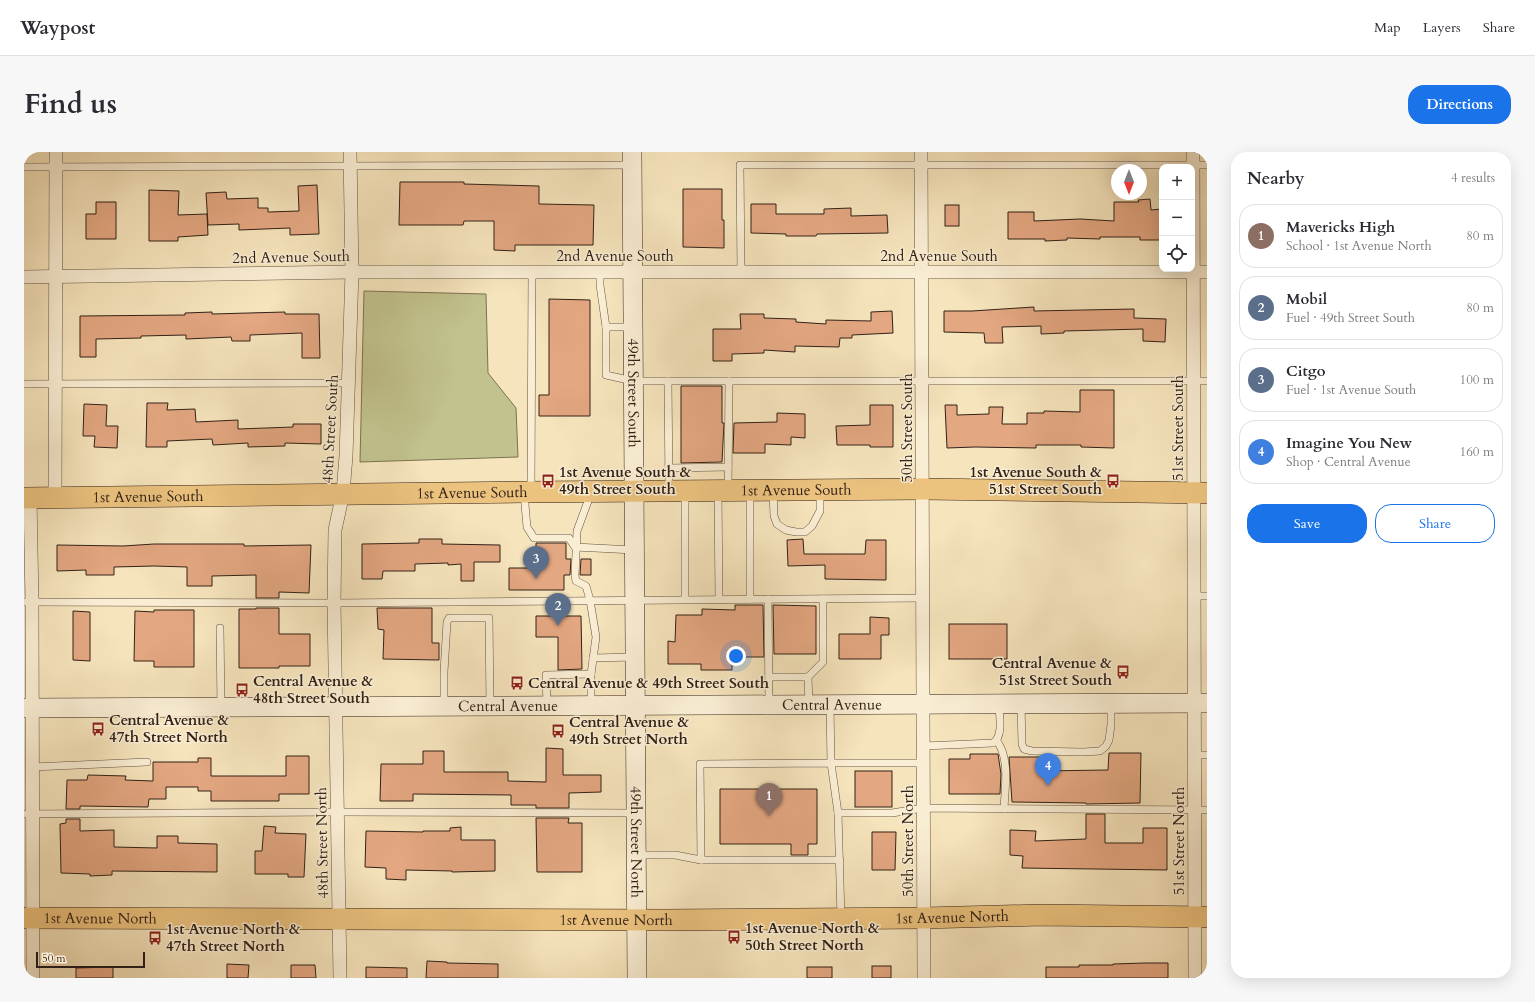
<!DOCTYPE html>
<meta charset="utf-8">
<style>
:root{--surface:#fff;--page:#f7f7f7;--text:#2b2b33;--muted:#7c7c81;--line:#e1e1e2;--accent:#1a73e8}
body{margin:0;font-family:Cardo,serif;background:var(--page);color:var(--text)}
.controls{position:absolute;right:12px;top:12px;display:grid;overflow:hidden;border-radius:8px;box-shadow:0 4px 16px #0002}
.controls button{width:36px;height:36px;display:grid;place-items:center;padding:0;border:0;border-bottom:1px solid var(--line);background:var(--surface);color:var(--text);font:20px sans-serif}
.compass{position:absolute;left:1087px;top:12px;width:36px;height:36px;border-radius:50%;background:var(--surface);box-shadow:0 4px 16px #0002;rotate:180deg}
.scale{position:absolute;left:12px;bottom:10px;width:109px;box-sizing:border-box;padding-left:4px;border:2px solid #322117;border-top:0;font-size:11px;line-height:14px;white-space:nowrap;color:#322117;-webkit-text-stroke:3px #f9edd3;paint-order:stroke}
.you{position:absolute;left:712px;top:504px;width:14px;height:14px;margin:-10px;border:3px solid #fff;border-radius:50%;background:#1a73e8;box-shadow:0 0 0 6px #1a73e833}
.badge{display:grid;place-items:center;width:26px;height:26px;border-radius:50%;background:var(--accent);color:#fff;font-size:13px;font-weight:700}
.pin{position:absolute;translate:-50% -33px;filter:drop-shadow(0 1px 2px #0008)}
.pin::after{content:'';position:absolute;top:21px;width:14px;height:12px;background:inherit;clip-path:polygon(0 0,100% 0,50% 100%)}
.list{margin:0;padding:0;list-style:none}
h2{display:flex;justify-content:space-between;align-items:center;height:52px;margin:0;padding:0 16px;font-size:17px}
h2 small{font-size:13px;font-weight:400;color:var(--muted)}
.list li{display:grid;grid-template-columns:26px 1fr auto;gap:12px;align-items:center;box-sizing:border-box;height:64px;margin:0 8px 8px;padding:0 8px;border:1px solid var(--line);border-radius:16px}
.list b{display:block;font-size:15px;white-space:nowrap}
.list p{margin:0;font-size:13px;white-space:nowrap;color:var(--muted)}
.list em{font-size:13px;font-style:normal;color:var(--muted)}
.actions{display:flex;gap:8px;padding:12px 16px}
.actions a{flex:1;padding:9px 0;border:1px solid var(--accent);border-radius:16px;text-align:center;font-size:14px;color:var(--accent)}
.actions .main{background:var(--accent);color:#fff}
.icon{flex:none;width:22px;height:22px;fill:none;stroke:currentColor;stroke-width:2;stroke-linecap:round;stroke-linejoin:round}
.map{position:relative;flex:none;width:1183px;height:826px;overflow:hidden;border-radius:16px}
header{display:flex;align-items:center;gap:24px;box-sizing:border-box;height:56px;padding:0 20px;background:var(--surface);border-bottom:1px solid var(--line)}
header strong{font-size:19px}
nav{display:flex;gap:22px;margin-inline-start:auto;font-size:14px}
.intro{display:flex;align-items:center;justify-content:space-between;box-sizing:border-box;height:96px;padding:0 24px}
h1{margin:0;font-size:28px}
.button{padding:10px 18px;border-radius:16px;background:var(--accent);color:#fff;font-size:14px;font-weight:700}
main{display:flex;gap:24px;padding:0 24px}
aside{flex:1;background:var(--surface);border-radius:16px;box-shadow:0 4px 16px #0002}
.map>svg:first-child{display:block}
.green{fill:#c1c28d;stroke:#7a7252}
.building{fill:#e3a781;stroke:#322117}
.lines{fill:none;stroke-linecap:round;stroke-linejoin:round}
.service-casing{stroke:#635240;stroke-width:8}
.minor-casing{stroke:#635240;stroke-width:14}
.secondary-casing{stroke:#322117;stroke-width:20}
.primary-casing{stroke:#322117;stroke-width:22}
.service{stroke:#f9edd3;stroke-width:7}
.minor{stroke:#f9edd3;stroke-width:13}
.secondary{stroke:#f9edd3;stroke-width:19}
.primary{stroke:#ebc27e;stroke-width:21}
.labels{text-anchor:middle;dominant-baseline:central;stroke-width:3;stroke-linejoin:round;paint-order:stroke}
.street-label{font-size:15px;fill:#322117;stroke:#f9edd3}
.poi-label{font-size:15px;font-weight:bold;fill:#322117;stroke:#f9edd3;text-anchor:start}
</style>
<header>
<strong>Waypost</strong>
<nav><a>Map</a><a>Layers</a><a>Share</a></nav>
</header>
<div class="intro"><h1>Find us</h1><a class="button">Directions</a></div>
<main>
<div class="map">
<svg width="1183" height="826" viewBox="0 0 1183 826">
<rect width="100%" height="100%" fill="#f6e4bc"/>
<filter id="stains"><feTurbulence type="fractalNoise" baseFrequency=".005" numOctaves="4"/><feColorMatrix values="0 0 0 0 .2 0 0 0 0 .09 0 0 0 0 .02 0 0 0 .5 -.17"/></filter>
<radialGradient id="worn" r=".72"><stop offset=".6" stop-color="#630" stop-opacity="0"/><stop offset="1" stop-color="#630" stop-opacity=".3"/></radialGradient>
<path class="green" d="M340,139L462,142L464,221L492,256L494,305L336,310Z"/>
<g class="building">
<path d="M376,30H440V32L515,34V52L570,53L569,93H491V99L470,98V69H440L439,73H375Z"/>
<path d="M293,33L295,82L266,83V76L215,78V72L184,73L182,41L202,40L203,47L234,46V56H244V60L275,59L274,34Z"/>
<path d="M659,37H698V68H700V96L659,95Z"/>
<path d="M125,38L155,39L154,63L183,62L184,83L154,85V89H125Z"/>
<path d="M1126,47L1127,58L1138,57V88H1116V85H1076V87L1043,86V88L1021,89V87H984V60H1010V69L1056,67L1090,69V50H1115L1114,48Z"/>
<path d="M72,50H92V87H62V62H72Z"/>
<path d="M727,52H752V62H800V57L827,56V64L863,63L864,81L793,82L792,84H762V82L727,81Z"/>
<rect x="921" y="53" width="14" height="21"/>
<path d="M525,147L566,148V264H515V243H525Z"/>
<path d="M1010,155V159L1110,157V166L1142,167L1141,190L1119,189V177L1040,179V181L1017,182V174L978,175L979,191H961L960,181L920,180V159H948Z"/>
<path d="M868,159L869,181L828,183V186H816L815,195L771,194V200L740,198V201L708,202V209H689V177H717L716,162H740V166L772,167V170L802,172V168L847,169V160Z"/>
<path d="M188,160V162L261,160V162H295L296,206H278V181L226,183V189H208L207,185L162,187V183L117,184V186L72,187V205H56V164L161,163V161Z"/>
<path d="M657,234H698V271H700L698,310L657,311Z"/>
<path d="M1056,238H1090V296L1057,295V293H1012V296L951,295L923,296L921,253H933V263L965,262V255H979L978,272H1003V261H1020V259L1056,260Z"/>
<path d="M123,251H144L143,258L171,257L172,270L214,268V277L269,275V272H297V292L261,291V294L224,295V291L189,293L188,287L143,289V295H122Z"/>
<path d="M60,252L83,253L82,274H94L93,296L70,295L71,284H59Z"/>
<path d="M846,253H869V295H846V293H813L812,274L846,273Z"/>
<path d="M753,261L781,262V286L767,285V293L741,292V301H709L710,271L753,270Z"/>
<path d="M395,387H418V392L476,393V410H450V429H437V412L424,413V411L391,412V419H359L358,427H338V392L395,391Z"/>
<path d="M779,387L780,402H841L842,388H862V428L801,427V413L764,414L763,388Z"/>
<path d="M512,391H542V407H547L546,423H540V438H485V416H512Z"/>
<path d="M130,392H220V394L287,393L285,441L255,440V446H232V423L188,424V434H163V415L130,414L90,415V423H62V418L33,419V393L99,394Z"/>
<path d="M557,407H567V423H556Z"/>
<path d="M711,453H739L740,505H708V518H677V512H644V489L651,490L652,463H678V457L711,458Z"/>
<path d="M749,453L792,454V502H750Z"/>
<path d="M232,456H255V482H286V514H255V516H215V457H232Z"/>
<path d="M353,456H408V491H415V508L359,507L360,478L354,477Z"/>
<path d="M130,458H170V515H130V509H110L111,459L130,460Z"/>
<path d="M49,459L66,460V509L49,508Z"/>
<path d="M512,464H557L558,517L534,518V485H512Z"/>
<path d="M846,465L865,466V483H857V507H815V482H846Z"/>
<rect x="925" y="472" width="58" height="35"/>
<path d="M522,596L539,597V623H577V640L545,641V656H512V653H487V643L389,642V649H356L357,612H399V599H420V620H484V629L522,630Z"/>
<path d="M1085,601H1117L1116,651L1062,652V651L988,650L985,605H1016V619L1084,618Z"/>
<path d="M946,602H974L977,622L976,642H925V607H946Z"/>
<path d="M262,604H285V642H255V649H187V639H174V635H142V647H125L124,655L56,654V657H42L43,628H63L64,623L102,624L101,628L129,629V610H174V606H187V624H262Z"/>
<rect x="831" y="619" width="37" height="36"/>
<path d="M696,637H793V692H784V703H767V692H696Z"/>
<path d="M1062,662H1081V691H1119V676H1143V718L998,716L999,704L986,703V678L1012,679L1011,689L1062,687Z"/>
<path d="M512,666H545L544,671H558V720H513Z"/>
<path d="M42,667H56V679L90,678V695L133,696V684H154V691L193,692V720L88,719V723L66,724V722L37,721L36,672L42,671Z"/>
<path d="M240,674L252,675L251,681L282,682L280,725H264V722H231V699H238Z"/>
<path d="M437,675V688H471V719L428,720V719L382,718V728L362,727V716L341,715L342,679L399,680V679H426V676Z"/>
<path d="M848,680H872L871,718H848Z"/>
<path d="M403,809L423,810V811L474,812V826H402Z"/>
<path d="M1121,811H1144V826H1022V815H1055V813H1089V812Z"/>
<path d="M203,812L225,813L224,826H203Z"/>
<path d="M267,813H291L292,826H267Z"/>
<rect x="848" y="814" width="19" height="12"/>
<path d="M89,815V826H52V816Z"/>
<path d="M342,815L383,816V826H342Z"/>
<rect x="783" y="815" width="25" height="11"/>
</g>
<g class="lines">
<g class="service-casing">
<g id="service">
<path d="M0,15L608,13"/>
<path d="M576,120V133L582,175"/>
<path d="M717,120L716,13H1183"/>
<path d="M609,175H582V223L609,229H1183"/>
<path d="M644,229L645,336"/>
<path d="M0,232L325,231"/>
<path d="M645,316L704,315"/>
<path d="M704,336L705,229"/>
<path d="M507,338L508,120"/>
<path d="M726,340V447"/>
<path d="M749,340L750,364L753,372L762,378L772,380H781L788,374L796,359V340"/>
<path d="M500,341L503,375L510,386H545L551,395L610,398"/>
<path d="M567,341L553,379L551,424L552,429L562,434L566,448L572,485L567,522V553"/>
<path d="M661,341V447"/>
<path d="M694,341L695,447"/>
<path d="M1171,444H1183"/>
<path d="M744,447L745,552"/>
<path d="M0,450L310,451L899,446"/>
<path d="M196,476L197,555"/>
<path d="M569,506L611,505"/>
<path d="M745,525H784"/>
<path d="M785,552L784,525L799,510V447"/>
<path d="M997,552L998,592L1000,597L1008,599L1059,600L1076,599L1082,594L1085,588L1087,573V552"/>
<path d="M523,553L522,523L567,522"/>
<path d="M420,554V520L423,470L425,466H465L466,554"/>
<path d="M806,554L807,611H900"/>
<path d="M973,589C986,607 981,635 980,657"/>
<path d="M900,594L969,591C980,584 975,563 975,552"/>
<path d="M1171,603H1183"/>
<path d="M8,615L123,610"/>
<path d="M814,661H868L899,656L1183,658"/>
<path d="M0,662L313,660L612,661"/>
<path d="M612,703H651L677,708"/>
<path d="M816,708H677L676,612L807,611L814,661L817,765"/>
</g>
</g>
<g class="minor-casing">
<g id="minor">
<path d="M897,0L900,826"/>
<path d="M1169,0L1171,826"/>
<path d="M0,125L328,120H1183"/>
<path d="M6,346L8,449L9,826"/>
<path d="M31,346L32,0"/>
<path d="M316,826L310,451L311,378L319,341L322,304L328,120L326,0"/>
</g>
</g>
<g class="secondary-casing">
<g id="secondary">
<path id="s1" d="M608,0L613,826"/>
<path id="s2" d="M0,556L1183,551"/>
</g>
</g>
<g class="primary-casing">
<g id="primary">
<path id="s3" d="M0,346L500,340L899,337L1183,341"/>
<path id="s4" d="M0,766L642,768L899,766L1017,763L1183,765"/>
</g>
</g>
<use href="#service" class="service"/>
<use href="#minor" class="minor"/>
<use href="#secondary" class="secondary"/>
<use href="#primary" class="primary"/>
</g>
<defs>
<g id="bus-bare" transform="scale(1.08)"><path d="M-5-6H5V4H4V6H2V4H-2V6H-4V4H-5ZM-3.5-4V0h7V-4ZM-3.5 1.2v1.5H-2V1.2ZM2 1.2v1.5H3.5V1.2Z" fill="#8f2418" stroke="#f9edd3" stroke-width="2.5" paint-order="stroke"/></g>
</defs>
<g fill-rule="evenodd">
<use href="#bus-bare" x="524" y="329"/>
<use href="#bus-bare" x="1089" y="329"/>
<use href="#bus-bare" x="1099" y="520"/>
<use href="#bus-bare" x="493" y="531"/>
<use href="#bus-bare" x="218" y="538"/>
<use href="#bus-bare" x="74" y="577"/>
<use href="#bus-bare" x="534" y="579"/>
<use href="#bus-bare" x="710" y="785"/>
<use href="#bus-bare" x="131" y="786"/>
</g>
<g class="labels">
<g class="street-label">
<text x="591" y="104">2nd Avenue South</text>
<text x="915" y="104">2nd Avenue South</text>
<text transform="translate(267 105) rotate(-1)">2nd Avenue South</text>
<text stroke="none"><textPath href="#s1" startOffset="241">49th Street South</textPath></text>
<text transform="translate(883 276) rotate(-90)">50th Street South</text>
<text transform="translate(1154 276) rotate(-90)">51st Street South</text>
<text transform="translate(306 277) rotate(-87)">48th Street South</text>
<text stroke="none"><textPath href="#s3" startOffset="772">1st Avenue South</textPath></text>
<text stroke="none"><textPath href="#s3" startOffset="448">1st Avenue South</textPath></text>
<text stroke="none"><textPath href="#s3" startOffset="124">1st Avenue South</textPath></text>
<text stroke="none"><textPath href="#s2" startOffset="808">Central Avenue</textPath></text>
<text stroke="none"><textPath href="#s2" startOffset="484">Central Avenue</textPath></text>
<text transform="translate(884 689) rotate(-90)">50th Street North</text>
<text transform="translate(1155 689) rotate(-90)">51st Street North</text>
<text stroke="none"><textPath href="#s1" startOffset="690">49th Street North</textPath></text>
<text transform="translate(298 691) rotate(-91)">48th Street North</text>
<text stroke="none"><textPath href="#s4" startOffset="928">1st Avenue North</textPath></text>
<text stroke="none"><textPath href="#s4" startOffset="76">1st Avenue North</textPath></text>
<text stroke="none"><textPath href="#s4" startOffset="592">1st Avenue North</textPath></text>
</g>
<g class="poi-label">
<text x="535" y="320">1st Avenue South &amp;<tspan x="535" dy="17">49th Street South</tspan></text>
<text x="1078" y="320" text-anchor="end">1st Avenue South &amp;<tspan x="1078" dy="17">51st Street South</tspan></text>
<text x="1088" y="511" text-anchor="end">Central Avenue &amp;<tspan x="1088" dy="17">51st Street South</tspan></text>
<text x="229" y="529">Central Avenue &amp;<tspan x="229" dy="17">48th Street South</tspan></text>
<text x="504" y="531">Central Avenue &amp; 49th Street South</text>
<text x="85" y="568">Central Avenue &amp;<tspan x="85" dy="17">47th Street North</tspan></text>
<text x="545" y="570">Central Avenue &amp;<tspan x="545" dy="17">49th Street North</tspan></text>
<text x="721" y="776">1st Avenue North &amp;<tspan x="721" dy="17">50th Street North</tspan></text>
<text x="142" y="777">1st Avenue North &amp;<tspan x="142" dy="17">47th Street North</tspan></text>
</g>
</g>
<rect width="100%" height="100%" filter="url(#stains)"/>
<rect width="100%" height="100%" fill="url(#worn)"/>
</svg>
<div class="controls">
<button>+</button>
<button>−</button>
<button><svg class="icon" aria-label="locate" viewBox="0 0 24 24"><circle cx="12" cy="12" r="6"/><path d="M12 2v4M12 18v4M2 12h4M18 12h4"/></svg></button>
</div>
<svg class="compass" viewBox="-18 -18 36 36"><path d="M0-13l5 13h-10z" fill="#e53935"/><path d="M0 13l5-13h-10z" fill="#7c7c81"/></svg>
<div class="scale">50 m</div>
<div class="you"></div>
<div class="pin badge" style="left:745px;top:664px;background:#8d6e63">1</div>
<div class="pin badge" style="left:534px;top:474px;background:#5c6f8a">2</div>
<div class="pin badge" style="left:512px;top:427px;background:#5c6f8a">3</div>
<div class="pin badge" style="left:1024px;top:634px;background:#3f7fe0">4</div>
</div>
<aside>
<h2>Nearby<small>4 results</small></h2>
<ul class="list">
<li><span class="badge" style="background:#8d6e63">1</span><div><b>Mavericks High</b><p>School · 1st Avenue North</p></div><em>80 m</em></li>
<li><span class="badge" style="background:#5c6f8a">2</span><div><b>Mobil</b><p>Fuel · 49th Street South</p></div><em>80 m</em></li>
<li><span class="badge" style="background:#5c6f8a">3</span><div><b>Citgo</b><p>Fuel · 1st Avenue South</p></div><em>100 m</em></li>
<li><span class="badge" style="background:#3f7fe0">4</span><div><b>Imagine You New</b><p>Shop · Central Avenue</p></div><em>160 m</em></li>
</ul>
<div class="actions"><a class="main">Save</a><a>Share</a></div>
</aside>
</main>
